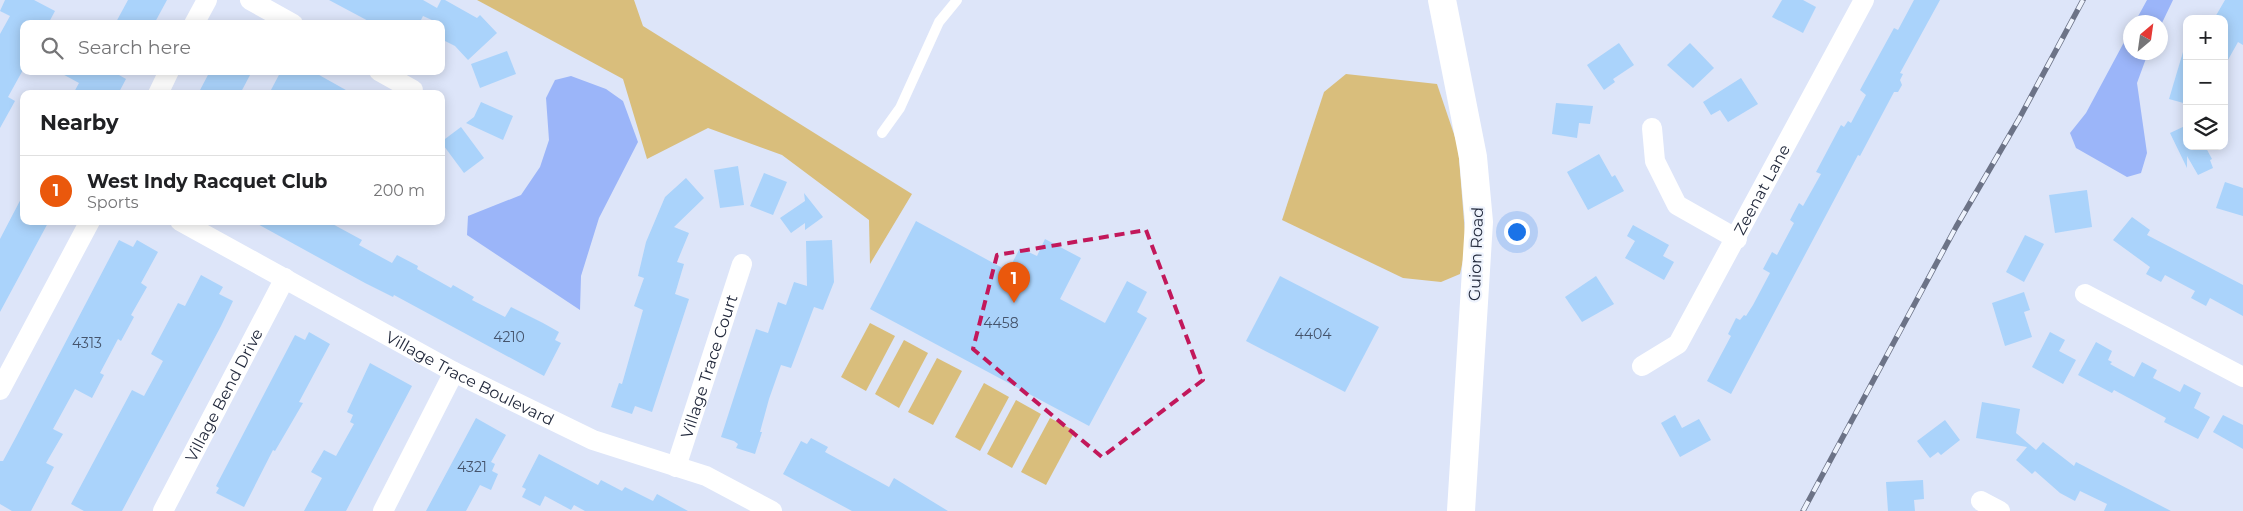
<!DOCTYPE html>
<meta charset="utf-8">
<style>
:root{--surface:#fff;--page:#f6f6f6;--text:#202124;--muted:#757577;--line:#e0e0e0;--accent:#ea580c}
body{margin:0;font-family:Montserrat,sans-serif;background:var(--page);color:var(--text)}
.controls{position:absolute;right:15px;top:15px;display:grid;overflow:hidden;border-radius:10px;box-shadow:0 2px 12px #0003}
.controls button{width:45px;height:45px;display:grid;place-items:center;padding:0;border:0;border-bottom:1px solid var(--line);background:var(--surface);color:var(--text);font:25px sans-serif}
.compass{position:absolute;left:2123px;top:15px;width:45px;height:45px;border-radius:50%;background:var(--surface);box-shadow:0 2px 12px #0003;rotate:29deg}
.you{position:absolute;left:1516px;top:231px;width:18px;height:18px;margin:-12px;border:4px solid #fff;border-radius:50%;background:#1a73e8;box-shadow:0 0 0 8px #1a73e833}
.badge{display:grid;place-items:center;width:32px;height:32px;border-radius:50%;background:var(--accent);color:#fff;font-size:16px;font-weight:700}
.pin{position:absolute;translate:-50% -41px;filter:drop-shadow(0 1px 2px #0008)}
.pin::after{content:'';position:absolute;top:26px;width:18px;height:15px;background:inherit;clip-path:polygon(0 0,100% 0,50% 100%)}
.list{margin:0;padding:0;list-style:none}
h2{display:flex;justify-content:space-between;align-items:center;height:65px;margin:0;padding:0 20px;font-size:21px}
h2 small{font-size:16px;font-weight:400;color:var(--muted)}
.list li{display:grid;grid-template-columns:32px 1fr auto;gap:15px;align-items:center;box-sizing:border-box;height:70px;padding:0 20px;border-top:1px solid var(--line)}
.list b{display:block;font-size:19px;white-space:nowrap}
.list p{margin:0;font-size:16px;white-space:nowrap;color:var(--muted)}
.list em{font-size:16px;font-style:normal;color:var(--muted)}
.icon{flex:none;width:28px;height:28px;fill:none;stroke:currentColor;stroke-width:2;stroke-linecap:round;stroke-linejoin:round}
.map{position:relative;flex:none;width:2243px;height:511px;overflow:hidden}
.search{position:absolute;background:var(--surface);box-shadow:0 2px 12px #0003;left:20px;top:20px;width:425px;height:55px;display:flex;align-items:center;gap:12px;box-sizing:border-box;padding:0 18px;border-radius:10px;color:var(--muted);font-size:19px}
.panel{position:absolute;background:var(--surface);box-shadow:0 2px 12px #0003;left:20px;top:90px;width:425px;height:135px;border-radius:10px}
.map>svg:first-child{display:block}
.green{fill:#d9be7c}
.water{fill:#9bb5f9}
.building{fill:#aad3fb}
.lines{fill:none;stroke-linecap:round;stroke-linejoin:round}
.lane{stroke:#fff;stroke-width:10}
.street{stroke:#fff;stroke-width:20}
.secondary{stroke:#fff;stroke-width:28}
.rail-casing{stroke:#6c7387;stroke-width:5.5}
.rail{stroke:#eef3fd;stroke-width:4;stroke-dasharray:11;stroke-linecap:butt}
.marked{fill:none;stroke:#c2185b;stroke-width:4;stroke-dasharray:10 6;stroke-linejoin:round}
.labels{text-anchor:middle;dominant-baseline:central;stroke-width:4.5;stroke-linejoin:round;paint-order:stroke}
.number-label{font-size:14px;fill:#45546c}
.street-label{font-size:16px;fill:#232a3d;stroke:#eef3fd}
</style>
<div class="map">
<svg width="2243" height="511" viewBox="0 0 2243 511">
<rect width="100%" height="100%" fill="#dde5f9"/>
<g class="green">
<path d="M477,0H634L643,26L912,194L870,264L869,220L782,155L708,128L647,159L623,79Z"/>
<path d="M1346,74L1437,84L1458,146L1466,246L1460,274L1441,282L1403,278L1282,220L1324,92Z"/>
<path d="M870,323L895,336L866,391L841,377Z"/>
<path d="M904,340L928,353L899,408L875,394Z"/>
<path d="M937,358L962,371L933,425L908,412Z"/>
<path d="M984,383L1009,397L980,451L955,437Z"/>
<path d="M1016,400L1041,414L1012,468L987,454Z"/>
<path d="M1050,418L1075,431L1046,485L1021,472Z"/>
</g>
<g class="water">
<path d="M2147,0H2173L2161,25L2160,22H2135Z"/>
<path d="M2130,31V52L2148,53L2137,83L2147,153L2141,173L2127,177L2076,148L2070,133L2086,113Z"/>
<path d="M571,76L606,89L623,101L638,142L599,218L581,276L580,310L467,235L468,216L521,195L540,167L549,140L546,98L555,80Z"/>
</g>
<g class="building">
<path d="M5,0H34L55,11L48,24H24V68L8,97L15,101L0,128V34L10,16L0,11Z"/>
<path d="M128,0H167L154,24H115Z"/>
<path d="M329,0H423L437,8L441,0H445L477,18L480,15L497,33L468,60L455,46L441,39V24L423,16L419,24H374Z"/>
<path d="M1782,0H1803L1816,7L1803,33L1772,17Z"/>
<path d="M1914,0H1940L1900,73L1903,74L1900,80L1902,85L1898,92H1894L1860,156L1858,155L1731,394L1707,381L1731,336L1728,334L1736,318L1740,320L1744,315L1746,316L1753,305L1770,273L1763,269L1772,252L1777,255L1794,223L1790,220L1799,203L1803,206L1821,174L1816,172L1841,125L1844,127L1848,121L1851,123L1866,95L1860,90L1894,28L1898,30Z"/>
<path d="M2225,0H2243V45L2238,42L2224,67V19H2214Z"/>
<path d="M1619,43L1634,65L1613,79L1615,82L1604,90L1587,65Z"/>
<path d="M1690,43L1714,68L1693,88L1667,65Z"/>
<path d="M507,51L516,74L480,88L471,64Z"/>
<path d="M2183,52H2187V104L2169,99Z"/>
<path d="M57,71H112L126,79L118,94H73L79,83Z"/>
<path d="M210,71H242L250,75L240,94H198Z"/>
<path d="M281,71H312L353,94H278L271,90Z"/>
<path d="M1741,78L1758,104L1728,122L1720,110L1711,115L1703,102Z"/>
<path d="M481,102L513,116L503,140L466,123L474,117Z"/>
<path d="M1556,103L1593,106L1590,124L1579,123L1577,138L1552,134Z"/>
<path d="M2187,125V146H2205L2212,159L2210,160L2213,168L2198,175L2187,156V168L2170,133Z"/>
<path d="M461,127L484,158L464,173L441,142Z"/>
<path d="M1599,154L1612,177L1615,175L1624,191L1588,210L1567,172Z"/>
<path d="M738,166L744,205L720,208L714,170Z"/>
<path d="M764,173L787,182L773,215L750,206Z"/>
<path d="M686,178L704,198L674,227L689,233L677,262L684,264L675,294L689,299L652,412L635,406L632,414L611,407L619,383L622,384L643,310L634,306L644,278L638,276L646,242L665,197Z"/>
<path d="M2225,182L2243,188V216L2216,208Z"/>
<path d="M2087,190L2092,227L2055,233L2049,195Z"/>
<path d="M24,193V221H49L0,312V239Z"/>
<path d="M804,193L823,217L805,230V223L791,233L780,218L805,201Z"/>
<path d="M2132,217L2150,230L2147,235L2243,285V316L2210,298L2206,306L2191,298L2195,291L2165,275L2161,282L2146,274L2150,267L2113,240Z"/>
<path d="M252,221H327L362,240L359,245L392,263L397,255L418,266L417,269L451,288L453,285L474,297L472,300L505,317L511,307L543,323L559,332L555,340L561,343L544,376L394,295L393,297L365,283Z"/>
<path d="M916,221L1008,271L1020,248L1037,256L1045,239L1081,258L1060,299L1105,323L1127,281L1147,292L1137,312L1147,318L1089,426L870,309Z"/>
<path d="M1633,225L1669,245L1663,256L1674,262L1664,280L1625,258L1635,241L1627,236Z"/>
<path d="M2025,235L2044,244L2024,282L2006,272Z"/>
<path d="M119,240L133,247L137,240L158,252L141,283L147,287L131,315L134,317L121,341L118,339L100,373L104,375L92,398L75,389L53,429L63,434L46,463L54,467L31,511H12L0,504V461H3L16,437Z"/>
<path d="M832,240L834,282L823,310L814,307L791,368L781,365L769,399L760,432H762L755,454L736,448L738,444L734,441L721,437L756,329L768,333L778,302L786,305L794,282L807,286L806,241Z"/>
<path d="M201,275L223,287L219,294L233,301L221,326L122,511H84L71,504L132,390L144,396L163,361L151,354L178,303L185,306Z"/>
<path d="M1280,276L1379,327L1345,392L1246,341Z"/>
<path d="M1596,276L1614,304L1582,322L1565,297Z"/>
<path d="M2024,292L2030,310L2024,312L2032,337L2005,346L1992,303Z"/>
<path d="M309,332L330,344L299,402L303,403L275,451L273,450L244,507L216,493L219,488L216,486L295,335L305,340Z"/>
<path d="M2050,332L2065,340L2059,351L2076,360L2063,384L2032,367Z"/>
<path d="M2096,342L2112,351L2108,360L2112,362L2110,364L2134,377L2142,362L2157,370L2153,378L2180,392L2184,384L2201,393L2194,408L2210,417L2198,439L2164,422L2166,418L2114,390L2112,393L2078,375Z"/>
<path d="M370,363L412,386L346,511H304L322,478L311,472L324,450L336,456L354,424L350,422L353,415L347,412Z"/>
<path d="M1982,402L2020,409L2016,433L2036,450L2043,442L2074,466L2076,462L2171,511H2104L2107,504L2080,491L2075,501L2060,493L2035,471L2032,474L2016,460L2027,447L1976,438Z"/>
<path d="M1675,415L1682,428L1699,419L1711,440L1680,457L1661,423Z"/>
<path d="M2223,415L2243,425V449L2213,432Z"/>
<path d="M476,418L506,435L491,462L495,464L492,471L498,474L491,490L480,485L466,511H426Z"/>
<path d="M1945,420L1960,440L1941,455L1938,452L1930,458L1917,441Z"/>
<path d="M811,438L828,447L825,452L858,470L889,487L894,478L948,511H852L783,474L801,441L807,444Z"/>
<path d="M539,454L598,485L601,480L622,491L625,487L653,501L657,494L688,511H585L574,505L571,510L545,496L540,506L522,497L526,489L522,487Z"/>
<path d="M1923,480L1924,499L1914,500L1915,511H1888L1886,482Z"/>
</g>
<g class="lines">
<path class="lane" d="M882,133L900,108L939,22L957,0"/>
<g class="street">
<path d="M250,0L293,24"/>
<path d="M194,24L207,0"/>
<path d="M379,71L413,90"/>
<path d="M158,94L169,71"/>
<path d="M1652,128L1655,161L1677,205L1737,239"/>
<path id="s1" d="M180,221L454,372L517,403L593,440L706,476L772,511"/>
<path d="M2085,294L2243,377"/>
<path id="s2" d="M1642,366L1678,344L1864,0"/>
<path d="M0,390L90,221"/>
<path id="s3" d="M676,467L742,264"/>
<path d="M1981,501L2000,511"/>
<path id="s4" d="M163,511L285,278"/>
<path d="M383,511L454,372"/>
</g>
<path class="secondary" d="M1442,0L1473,157L1479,222L1461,511"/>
<g class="rail-casing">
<path id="rail" d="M1803,511L1956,227L2019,119L2083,0"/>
</g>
<use href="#rail" class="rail"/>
</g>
<path class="marked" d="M1146,230L1203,380L1102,457L973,349L997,255Z"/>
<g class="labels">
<g class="number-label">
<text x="1001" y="323">4458</text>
<text x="1313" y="334">4404</text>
<text x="509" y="337">4210</text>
<text x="87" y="343">4313</text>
<text x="472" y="467">4321</text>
</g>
<g class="street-label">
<text stroke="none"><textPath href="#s2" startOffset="218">Zeenat Lane</textPath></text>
<text transform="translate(1476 254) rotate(-88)">Guion Road</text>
<text stroke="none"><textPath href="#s3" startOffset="106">Village Trace Court</textPath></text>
<text stroke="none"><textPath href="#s1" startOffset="330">Village Trace Boulevard</textPath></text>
<text stroke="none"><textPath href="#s4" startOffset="131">Village Bend Drive</textPath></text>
</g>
</g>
</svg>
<div class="controls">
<button>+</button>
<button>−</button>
<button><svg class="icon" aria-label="layers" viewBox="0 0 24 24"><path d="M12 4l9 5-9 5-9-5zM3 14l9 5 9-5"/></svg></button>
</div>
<svg class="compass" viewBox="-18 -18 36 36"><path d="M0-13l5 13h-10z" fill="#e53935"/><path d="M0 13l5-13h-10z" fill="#757577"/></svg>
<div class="you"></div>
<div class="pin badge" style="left:1014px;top:303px">1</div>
<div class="search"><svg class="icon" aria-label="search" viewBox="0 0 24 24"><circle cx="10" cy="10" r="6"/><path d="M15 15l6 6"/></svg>Search here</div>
<section class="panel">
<h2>Nearby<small></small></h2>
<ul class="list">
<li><span class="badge">1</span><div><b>West Indy Racquet Club</b><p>Sports</p></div><em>200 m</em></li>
</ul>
</section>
</div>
